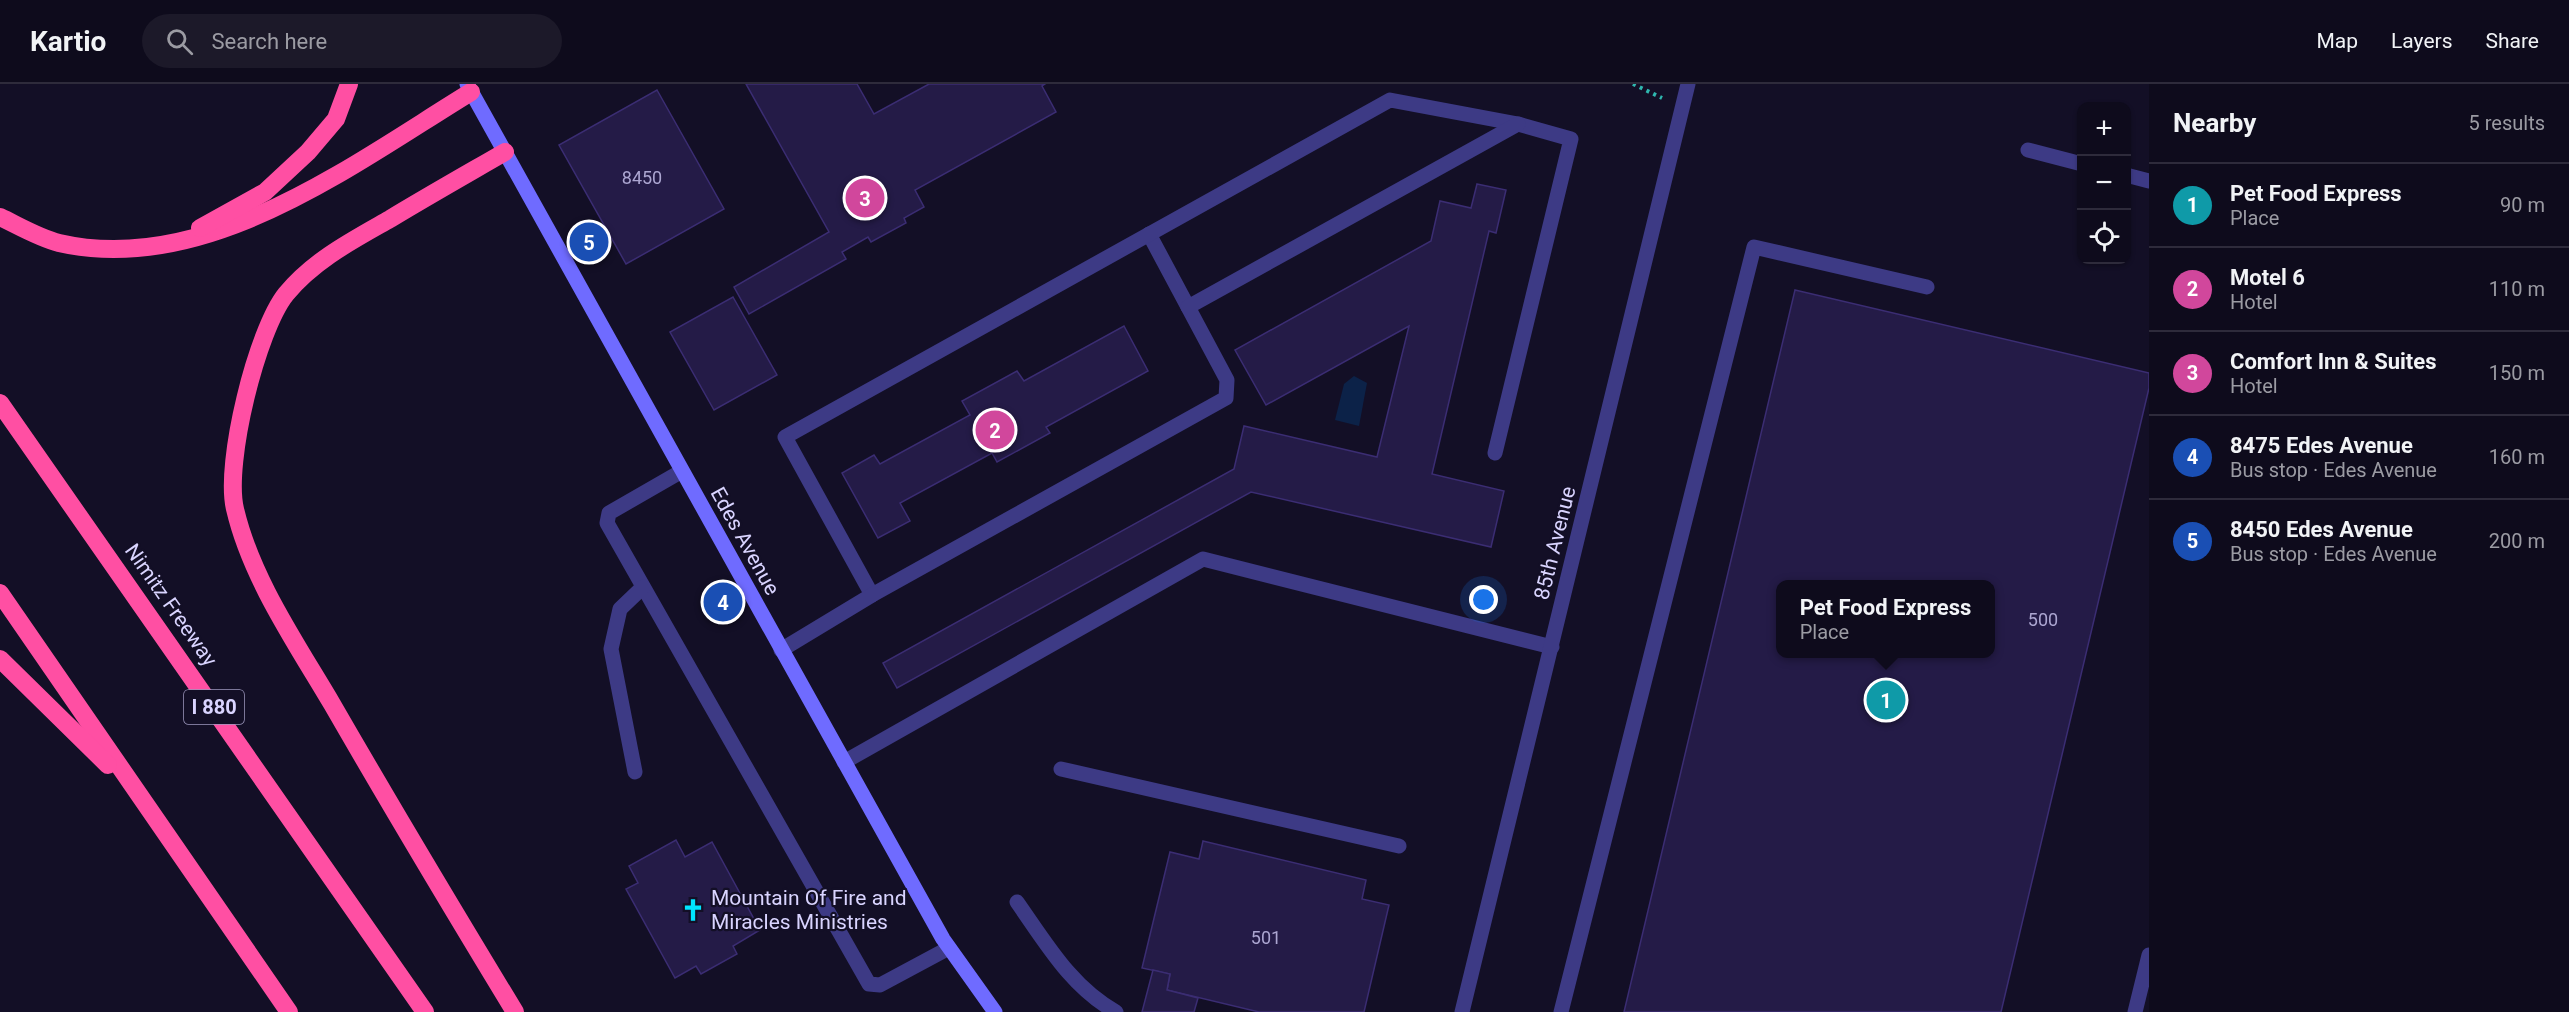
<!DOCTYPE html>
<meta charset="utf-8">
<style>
:root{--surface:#0e0b1c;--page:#1c1929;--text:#f1f3f6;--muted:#9b9ba3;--line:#2e2b3b;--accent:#00e5ff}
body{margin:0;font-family:Roboto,sans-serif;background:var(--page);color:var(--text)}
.controls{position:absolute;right:18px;top:18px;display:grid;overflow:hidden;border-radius:12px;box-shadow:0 2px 4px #0004}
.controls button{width:54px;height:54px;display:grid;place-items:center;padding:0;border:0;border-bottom:2px solid var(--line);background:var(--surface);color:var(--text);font:30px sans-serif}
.you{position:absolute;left:1484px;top:516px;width:21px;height:21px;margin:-15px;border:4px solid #fff;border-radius:50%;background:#1a73e8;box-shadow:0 0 0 9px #1a73e833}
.badge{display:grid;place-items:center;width:39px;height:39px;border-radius:50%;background:var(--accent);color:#fff;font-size:20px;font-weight:700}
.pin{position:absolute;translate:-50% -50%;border:3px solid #fff;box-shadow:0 2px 6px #0006}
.popup{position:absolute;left:1776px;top:496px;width:219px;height:78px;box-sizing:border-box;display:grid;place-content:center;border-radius:12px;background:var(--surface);filter:drop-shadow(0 2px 4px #0005);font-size:20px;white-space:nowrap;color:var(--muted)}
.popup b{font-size:22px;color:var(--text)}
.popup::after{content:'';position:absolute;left:50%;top:100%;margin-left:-12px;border:12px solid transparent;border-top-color:var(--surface)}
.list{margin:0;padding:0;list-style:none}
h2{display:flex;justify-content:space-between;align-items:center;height:78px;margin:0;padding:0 24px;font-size:26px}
h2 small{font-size:20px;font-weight:400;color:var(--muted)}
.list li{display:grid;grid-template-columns:39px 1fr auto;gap:18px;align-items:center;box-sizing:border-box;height:84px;padding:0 24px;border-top:2px solid var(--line)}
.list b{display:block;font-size:22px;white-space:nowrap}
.list p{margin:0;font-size:20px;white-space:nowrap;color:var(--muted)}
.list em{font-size:20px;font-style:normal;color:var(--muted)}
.icon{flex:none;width:33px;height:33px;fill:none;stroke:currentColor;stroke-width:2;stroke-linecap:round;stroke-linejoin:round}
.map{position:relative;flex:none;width:2149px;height:928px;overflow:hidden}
header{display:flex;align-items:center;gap:36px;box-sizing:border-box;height:84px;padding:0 30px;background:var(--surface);border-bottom:2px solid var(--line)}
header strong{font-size:28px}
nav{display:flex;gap:33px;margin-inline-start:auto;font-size:21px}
.search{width:420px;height:54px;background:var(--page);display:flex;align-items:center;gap:15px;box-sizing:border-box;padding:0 21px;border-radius:33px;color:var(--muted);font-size:22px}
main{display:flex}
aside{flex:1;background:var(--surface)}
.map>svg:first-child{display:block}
.water{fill:#0c2248}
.building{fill:#241b47;stroke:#3b2d73;stroke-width:1.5;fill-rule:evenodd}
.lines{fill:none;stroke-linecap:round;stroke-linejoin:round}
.path{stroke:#2fb8b0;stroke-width:4;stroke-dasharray:3 4.5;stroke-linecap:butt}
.lane{stroke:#3d3a85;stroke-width:15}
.street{stroke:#3d3a85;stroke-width:15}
.secondary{stroke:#6f6bff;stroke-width:15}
.highway{stroke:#ff4fa3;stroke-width:18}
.labels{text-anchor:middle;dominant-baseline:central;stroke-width:4.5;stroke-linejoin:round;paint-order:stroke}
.number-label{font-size:18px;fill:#aca6d1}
.shield{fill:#130f26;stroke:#9e99be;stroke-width:1.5}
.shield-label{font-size:20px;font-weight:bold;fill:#d9d4ff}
.street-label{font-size:21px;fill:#d9d4ff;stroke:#130f26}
.poi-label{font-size:21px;fill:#d9d4ff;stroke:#130f26;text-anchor:start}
</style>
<header>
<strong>Kartio</strong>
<div class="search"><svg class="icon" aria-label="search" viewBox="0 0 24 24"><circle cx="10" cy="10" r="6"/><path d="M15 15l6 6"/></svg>Search here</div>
<nav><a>Map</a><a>Layers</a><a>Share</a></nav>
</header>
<main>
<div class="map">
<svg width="2149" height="928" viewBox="0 0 2149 928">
<rect width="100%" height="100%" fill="#130f26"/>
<path class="water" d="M1354,292L1367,299L1359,342L1335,336L1344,300Z"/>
<g class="building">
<path d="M746,0H857L874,30L929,0H1045L1042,2L1056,28L915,106L924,123L904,134L906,139L871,158L868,153L842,168L846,175L749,230L734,203L829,148Z"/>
<path d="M657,6L724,125L626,180L559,61Z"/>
<path d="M1477,100L1506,106L1496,149L1489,147L1432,390L1504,407L1491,463L1251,408L897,604L883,579L1234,385L1244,342L1377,373L1409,242L1266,321L1235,266L1431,157L1440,117L1471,124Z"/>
<path d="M1795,206L2149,289V304L2001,928H1624ZM1781,500H1991V570H1781Z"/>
<path d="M733,213L777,291L714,326L670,248Z"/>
<path d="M1124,242L1148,287L1046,343L1050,349L997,378L992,369L900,419L910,437L878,454L842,389L874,371L880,380L970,331L962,317L1017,287L1024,297Z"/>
<path d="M676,756L685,773L712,758L760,846L733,862L737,870L701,890L696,882L675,894L626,805L638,799L629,782Z"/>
<path d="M1203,757L1366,796L1362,815L1389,821L1364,928H1259L1167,906L1170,890L1142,884L1170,768L1199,775Z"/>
<path d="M1153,886L1170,890L1167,906L1198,914L1194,928H1142Z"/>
</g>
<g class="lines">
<path class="path" d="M1633,0L1662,14"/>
<g class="lane">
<path d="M2028,66L2082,80"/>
<path d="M2126,91L2149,97"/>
<path d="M1149,150L1188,223"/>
<path d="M682,387L609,429L607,439L869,900L880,901L949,864"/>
<path d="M872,511L785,353L1390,16L1518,40L1571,55L1495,369"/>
<path d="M781,566L872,511L1226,314L1227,296L1188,223L1518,40"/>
<path d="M844,678L1203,475L1552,563"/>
<path d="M1061,685L1399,762"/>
<path d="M635,688L611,565L620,525L643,503"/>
<path d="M1017,818C1046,859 1071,903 1116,928"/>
<path d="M1561,928L1754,163L1927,203"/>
<path d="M2135,928L2149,871"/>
</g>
<path class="street" d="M1462,928L1688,0"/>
<path class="secondary" d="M467,0L943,855L995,928"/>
<g class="highway">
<path d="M505,68C467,90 428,112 390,135C353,156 314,176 286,210C257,246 224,379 235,425C251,494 296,559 332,620C392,724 453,826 515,928"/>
<path d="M0,133C19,142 39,154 59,159C206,193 353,80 471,8"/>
<path d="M200,144L265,108L308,68L336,35L349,0"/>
<path d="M0,319L425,928"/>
<path d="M0,509L289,928"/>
<path d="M0,575L108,681"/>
</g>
</g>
<defs>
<g id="church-bare" transform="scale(1.8)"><path d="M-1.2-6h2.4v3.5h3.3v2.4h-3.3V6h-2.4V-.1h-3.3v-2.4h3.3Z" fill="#00e5ff" stroke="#130f26" stroke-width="2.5" paint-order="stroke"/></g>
</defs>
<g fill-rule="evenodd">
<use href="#church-bare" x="693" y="826"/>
</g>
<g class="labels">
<g class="number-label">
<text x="642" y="93">8450</text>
<text x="2043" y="535">500</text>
<text x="1266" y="853">501</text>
</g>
<rect class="shield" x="184" y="606" width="60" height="34" rx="4.5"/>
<g class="shield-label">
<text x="214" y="623">I 880</text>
</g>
<g class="street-label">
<text transform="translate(745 457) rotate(61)">Edes Avenue</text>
<text transform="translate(1555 459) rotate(-76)">85th Avenue</text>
<text transform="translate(171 521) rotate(55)">Nimitz Freeway</text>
</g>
<g class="poi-label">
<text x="711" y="814">Mountain Of Fire and<tspan x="711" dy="24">Miracles Ministries</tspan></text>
</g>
</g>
</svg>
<div class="controls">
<button>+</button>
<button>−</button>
<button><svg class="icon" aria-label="locate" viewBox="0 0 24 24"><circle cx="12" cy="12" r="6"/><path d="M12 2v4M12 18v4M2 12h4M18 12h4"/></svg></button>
</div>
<div class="you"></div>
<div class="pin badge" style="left:1886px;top:616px;background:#0f9aa8">1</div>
<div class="popup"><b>Pet Food Express</b>Place</div>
<div class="pin badge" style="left:995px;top:346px;background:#d1479c">2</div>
<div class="pin badge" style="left:865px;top:114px;background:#d1479c">3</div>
<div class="pin badge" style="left:723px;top:518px;background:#1a4fb4">4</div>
<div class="pin badge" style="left:589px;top:158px;background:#1a4fb4">5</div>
</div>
<aside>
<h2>Nearby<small>5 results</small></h2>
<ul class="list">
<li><span class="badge" style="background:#0f9aa8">1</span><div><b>Pet Food Express</b><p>Place</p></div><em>90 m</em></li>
<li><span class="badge" style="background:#d1479c">2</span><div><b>Motel 6</b><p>Hotel</p></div><em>110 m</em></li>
<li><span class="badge" style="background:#d1479c">3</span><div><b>Comfort Inn &amp; Suites</b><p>Hotel</p></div><em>150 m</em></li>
<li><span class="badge" style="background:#1a4fb4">4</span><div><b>8475 Edes Avenue</b><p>Bus stop · Edes Avenue</p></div><em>160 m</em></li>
<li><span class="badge" style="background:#1a4fb4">5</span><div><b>8450 Edes Avenue</b><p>Bus stop · Edes Avenue</p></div><em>200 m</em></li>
</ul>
</aside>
</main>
